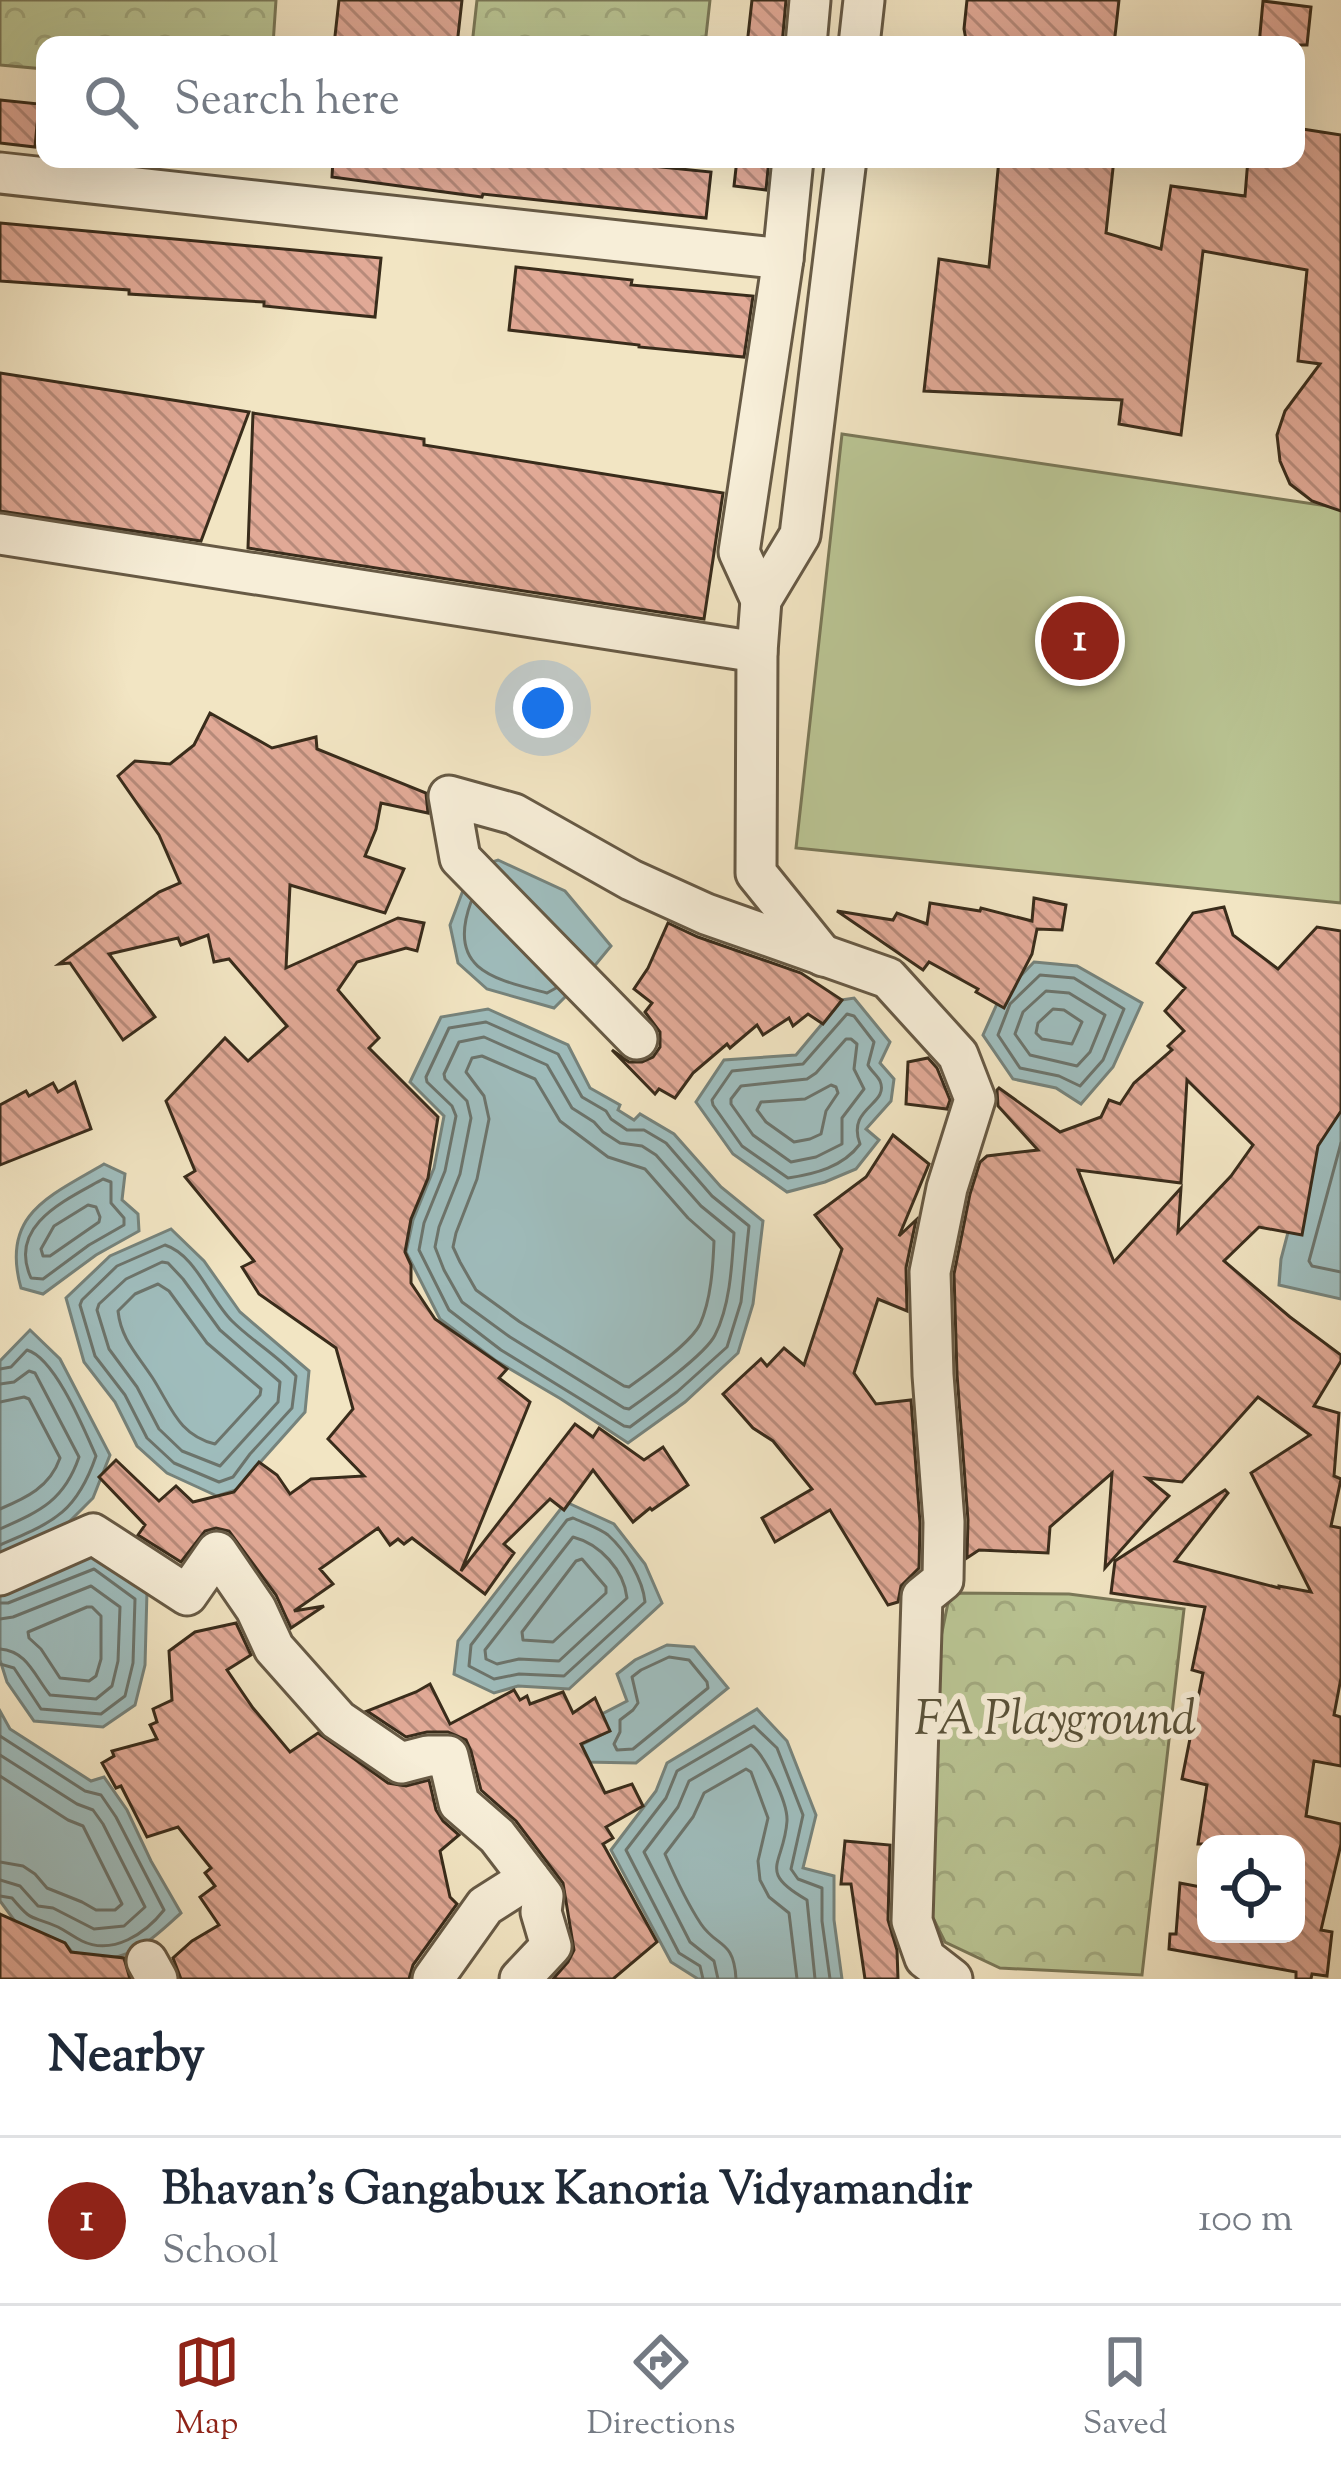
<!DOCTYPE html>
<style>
:root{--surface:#fff;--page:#f6f6f7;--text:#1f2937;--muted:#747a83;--line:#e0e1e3;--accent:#8f2418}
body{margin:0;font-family:"Sorts Mill Goudy",serif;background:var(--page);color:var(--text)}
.controls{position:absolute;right:36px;bottom:36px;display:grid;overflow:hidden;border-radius:24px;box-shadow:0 12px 48px #0002}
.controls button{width:108px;height:108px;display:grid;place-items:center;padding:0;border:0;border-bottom:3px solid var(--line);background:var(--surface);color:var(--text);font:60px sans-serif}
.you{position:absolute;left:543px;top:708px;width:42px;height:42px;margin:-30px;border:9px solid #fff;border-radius:50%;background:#1a73e8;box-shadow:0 0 0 18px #1a73e833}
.badge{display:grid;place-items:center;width:78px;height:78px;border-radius:50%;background:var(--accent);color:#fff;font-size:39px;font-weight:700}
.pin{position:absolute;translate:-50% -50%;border:6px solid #fff;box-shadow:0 3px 12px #0006}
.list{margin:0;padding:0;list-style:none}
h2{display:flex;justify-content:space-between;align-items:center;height:156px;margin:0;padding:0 48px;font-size:51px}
h2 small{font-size:39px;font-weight:400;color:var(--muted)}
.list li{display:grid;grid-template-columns:78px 1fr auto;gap:36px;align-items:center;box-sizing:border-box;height:168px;padding:0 48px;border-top:3px solid var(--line)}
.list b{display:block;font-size:45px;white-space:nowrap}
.list p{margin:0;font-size:39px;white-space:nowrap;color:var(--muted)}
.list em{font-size:39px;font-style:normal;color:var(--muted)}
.icon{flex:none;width:66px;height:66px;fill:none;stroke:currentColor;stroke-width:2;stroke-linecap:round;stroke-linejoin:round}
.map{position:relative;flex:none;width:1341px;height:1979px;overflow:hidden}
.search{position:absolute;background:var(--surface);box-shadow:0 12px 48px #0002;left:36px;right:36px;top:36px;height:132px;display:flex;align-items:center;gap:30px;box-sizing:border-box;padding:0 42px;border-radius:24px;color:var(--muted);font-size:45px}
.sheet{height:324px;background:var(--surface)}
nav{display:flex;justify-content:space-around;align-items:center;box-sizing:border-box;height:168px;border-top:3px solid var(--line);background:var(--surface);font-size:33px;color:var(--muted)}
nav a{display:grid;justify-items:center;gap:6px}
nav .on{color:var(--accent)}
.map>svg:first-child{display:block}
.park{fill:url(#park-crowns);stroke:#7a7858;stroke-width:3}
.pitch{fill:#bac594;stroke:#7a7858;stroke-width:3}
.water{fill:#9fbdbd;stroke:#76837c;stroke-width:3}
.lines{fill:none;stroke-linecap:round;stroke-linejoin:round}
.shore{stroke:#6c746c;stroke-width:3}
.building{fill:url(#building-back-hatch);stroke:#392c1b;stroke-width:3;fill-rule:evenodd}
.street-casing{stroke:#675a45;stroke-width:45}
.street{stroke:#f7eed8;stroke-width:39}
.labels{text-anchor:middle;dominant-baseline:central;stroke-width:12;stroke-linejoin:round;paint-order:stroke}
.park-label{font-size:48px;font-style:italic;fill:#595239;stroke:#f7eed8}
</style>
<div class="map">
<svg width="1341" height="1979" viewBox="0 0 1341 1979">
<defs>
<pattern id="park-crowns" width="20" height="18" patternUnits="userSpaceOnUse" patternTransform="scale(3)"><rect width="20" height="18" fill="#bac594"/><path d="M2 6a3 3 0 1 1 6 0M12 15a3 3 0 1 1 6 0" fill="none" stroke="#a1a97f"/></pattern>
<pattern id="building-back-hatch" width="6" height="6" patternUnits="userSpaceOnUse" patternTransform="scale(3)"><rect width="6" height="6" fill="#e1a996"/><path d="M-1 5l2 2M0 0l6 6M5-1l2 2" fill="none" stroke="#b78a7a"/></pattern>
</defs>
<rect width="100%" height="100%" fill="#f2e5c3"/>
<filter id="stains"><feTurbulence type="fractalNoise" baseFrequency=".00167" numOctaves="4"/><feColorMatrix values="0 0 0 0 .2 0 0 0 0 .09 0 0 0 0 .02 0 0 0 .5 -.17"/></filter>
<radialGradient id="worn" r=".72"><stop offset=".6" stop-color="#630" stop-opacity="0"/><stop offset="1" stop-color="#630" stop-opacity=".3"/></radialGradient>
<g class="park">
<path d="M0,0H276L273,45H45V69L0,65Z"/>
<path d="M477,0H710L705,45H472Z"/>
<path d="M950,1593L1069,1594L1184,1609L1142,1975L1000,1968L945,1942L931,1914L941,1637Z"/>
</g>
<path class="pitch" d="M842,434L1341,508V903L796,848Z"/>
<g class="water">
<path d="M498,860L565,891L611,946L587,975L554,1008L487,989L458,963L450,925L471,869Z"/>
<path d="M1034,962L1077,966L1142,1003L1113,1067L1081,1104L1056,1088L1013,1079L983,1035L1000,997Z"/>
<path d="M854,998L890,1042L880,1063L894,1079L891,1101L866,1129L879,1140L856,1169L825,1182L787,1192L733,1154L696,1102L724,1060L796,1055L842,1000Z"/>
<path d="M488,1009L568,1045L590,1088L620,1105L618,1110L634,1120L640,1114L674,1134L721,1187L763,1221L753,1304L738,1353L685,1402L628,1443L561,1399L495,1360L440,1319L406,1252L413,1220L434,1168L444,1116L410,1082L441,1017Z"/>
<path d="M1341,1092V1299L1279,1285L1281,1259L1313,1137Z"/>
<path d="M104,1164L125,1174L122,1200L138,1214L139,1231L96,1255L43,1294L21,1288C0,1214 50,1196 104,1164Z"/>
<path d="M171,1229L204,1261L240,1312L309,1371L305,1412L247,1477L245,1487L217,1496L167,1473L137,1446L115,1402L84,1362L66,1298L110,1256Z"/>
<path d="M30,1330L60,1359L110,1455L93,1498L58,1533L0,1558V1361Z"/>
<path d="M566,1502L614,1524L645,1564L662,1603L569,1689L518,1686L494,1693L454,1674L458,1641Z"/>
<path d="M96,1554L147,1591L145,1665L135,1705L103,1727L34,1721L7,1682L0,1660V1593Z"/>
<path d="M667,1645L694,1647L728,1688L636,1763L585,1762L581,1745L609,1731L602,1714L627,1701L617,1674L635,1660Z"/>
<path d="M757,1709L787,1741L816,1815L803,1868L834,1876V1920L842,1979H698L671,1962L611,1850L656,1791L667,1763Z"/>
<path d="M0,1711L10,1729L91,1781L104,1777L127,1810L151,1861L181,1913C156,1935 129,1965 91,1957C85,1956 79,1953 72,1952L65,1943L17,1924L0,1901Z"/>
</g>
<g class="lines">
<g class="shore">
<path d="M471,902C446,970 494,979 547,993L556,988"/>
<path d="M1040,975L1074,978L1124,1009L1103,1060L1080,1086L1059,1076L1020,1068L998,1035L1010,1004Z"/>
<path d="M1046,991L1069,993L1105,1015L1090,1052L1077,1066L1030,1055L1015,1034L1023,1012Z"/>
<path d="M1053,1009L1064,1010L1082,1022L1072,1044L1042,1039L1036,1033L1038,1023Z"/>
<path d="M847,1014L854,1016L874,1042L868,1065C871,1071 877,1075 880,1081C890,1105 846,1107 860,1144C843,1167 815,1174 788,1178L742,1146L713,1105L712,1100L732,1071L803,1064Z"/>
<path d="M486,1022L558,1054L582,1097L606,1111L611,1119L627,1130H644L666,1143L712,1196L749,1226L741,1302L727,1347L677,1392L630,1427L624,1426L501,1350L449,1310L419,1250L424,1223L445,1171L456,1116L452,1106L427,1082L426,1077L449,1028Z"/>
<path d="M484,1037L547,1065L572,1108L594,1122L603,1132L620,1143L642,1146L656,1155L701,1206L734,1233C732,1265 730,1306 715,1335C706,1354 649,1395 629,1409L624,1408L510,1337L462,1302L444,1270L435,1247L439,1227L460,1174L471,1118L467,1101L445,1079L444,1074L459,1042Z"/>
<path d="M846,1039H851L857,1044L854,1069L864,1089L842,1118V1144L816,1157L791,1162L753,1135L731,1104V1099L741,1086L807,1079L816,1073Z"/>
<path d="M482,1056L535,1079L560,1121L608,1157L645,1169L688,1218L714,1241C713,1267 711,1300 700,1324C691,1343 647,1374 629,1387L624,1386L520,1322L476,1290L460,1262L453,1247L456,1233L477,1179L489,1119L484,1096L466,1072L472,1058Z"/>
<path d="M831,1085L836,1087L838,1093L826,1111L821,1134L810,1139L794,1142L766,1122L757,1110L761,1102L805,1099Z"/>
<path d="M1341,1143L1309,1261L1312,1266L1341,1272"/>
<path d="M103,1179L111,1182V1203L124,1218V1225L89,1245L43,1279L31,1278C7,1225 66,1200 103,1179Z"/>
<path d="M88,1205L96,1207L100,1217L99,1222L50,1256H43L41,1249L54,1226Z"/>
<path d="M165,1245C196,1255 209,1298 232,1321C252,1341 277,1355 296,1376L292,1408L250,1454L233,1477L219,1482L174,1463L147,1438L125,1395L95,1356L80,1305L82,1300L117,1266Z"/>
<path d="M162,1262L168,1263L183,1279L220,1330L280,1382L278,1402L220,1466L182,1451L159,1429L137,1387L109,1349L97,1310L99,1304L126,1279Z"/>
<path d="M158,1284L169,1291L207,1343L261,1389L260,1395L215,1444C178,1435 171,1406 152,1377C137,1354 121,1339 118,1311L135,1294Z"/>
<path d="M0,1369L11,1367L27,1350C55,1358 84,1429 96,1456C76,1514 53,1522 0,1545"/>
<path d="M0,1384L14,1382L29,1371L35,1373L79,1457C64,1501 40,1511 0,1529"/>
<path d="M0,1402L24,1397L29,1399L60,1458C50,1487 26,1498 0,1509"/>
<path d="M573,1518C584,1523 599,1528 608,1535C626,1551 643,1580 645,1602L564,1676L519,1674L494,1679L469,1666L471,1645L567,1520Z"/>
<path d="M573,1537C600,1544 624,1570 627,1598L559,1661L519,1659L497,1664L486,1659L485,1650Z"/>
<path d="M582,1559L606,1587V1593L553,1642L523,1640L522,1632L576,1561Z"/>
<path d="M0,1603H8L94,1569L135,1599L133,1663L125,1696L101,1714L41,1709L14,1668L0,1664"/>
<path d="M87,1607H92L101,1616V1659L96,1676L89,1681L60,1678L41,1649L29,1638L28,1632Z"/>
<path d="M0,1619L13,1617L91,1586L120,1607L118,1661L112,1686L96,1699L50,1695C34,1675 27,1651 0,1649"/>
<path d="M669,1657L689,1660L707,1682L708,1688L633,1749L617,1750L614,1744L620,1732V1720L633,1710L638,1703L632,1677L641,1670Z"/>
<path d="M0,1736L85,1791L101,1795L116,1817L164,1910C146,1933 113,1956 82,1941C74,1937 66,1931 58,1927C29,1914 34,1924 12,1898L0,1896"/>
<path d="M0,1755L77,1804L93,1810L103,1824L145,1907L124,1926L94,1929L53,1908L38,1906L20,1886L0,1880"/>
<path d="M0,1776L68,1820L83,1826L122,1904L115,1910H96L82,1902L47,1888L35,1874L23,1866L0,1862"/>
<path d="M703,1979L700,1966L679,1953L626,1850L666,1798L677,1771L754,1726L777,1748L803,1815L791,1869L798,1879L822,1888V1921L830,1979"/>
<path d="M718,1979L714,1961L690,1942L644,1852L678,1807L689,1781L751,1745C765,1755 788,1803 787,1821C784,1865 756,1871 807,1900L815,1979"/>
<path d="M736,1979C734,1939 717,1948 701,1924C687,1903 675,1877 665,1854L693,1817L704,1793L746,1769L751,1772L768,1818L758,1861L760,1880L769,1897L789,1913L797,1979"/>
</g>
</g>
<g class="building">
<path d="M339,0H462L457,45H334Z"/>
<path d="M752,0H786L782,45H747Z"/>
<path d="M967,0H1119L1114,45H967L964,29Z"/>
<path d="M1263,1L1311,7L1307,45H1259Z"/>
<path d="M0,100L39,104L35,147L0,143Z"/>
<path d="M1296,128L1341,135V511L1312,501L1290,484L1280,461L1277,435L1285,411L1320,364L1298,361L1307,270L1203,251L1181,435L1119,424L1122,400L924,391L939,259L989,267L999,159H1114L1106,233L1161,249L1171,186L1245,196L1248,159H1296Z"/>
<path d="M333,159H582L711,172L706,218L483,194L482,197L332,177Z"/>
<path d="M737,159H769L766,190L734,186Z"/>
<path d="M0,223L381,258L375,317L264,306V302L129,294V290L0,281Z"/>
<path d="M516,267L632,280L631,285L753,296L744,357L639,347V345L509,330Z"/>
<path d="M0,373L249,412L201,541L0,511Z"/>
<path d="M253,413L424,439V445L723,493L704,619L248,548Z"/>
<path d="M210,713L272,748L316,737L317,749L426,793L428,813L381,803L376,829L365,856L404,869L385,913L290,885L286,968L398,918L424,923L417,951L406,948L357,962L338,990L379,1038L369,1048L438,1117L428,1178L411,1219L405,1252L411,1265V1283L435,1319L507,1369L499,1378L530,1402L461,1571L575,1424L593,1437L599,1428L644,1460L663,1447L688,1485L652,1510L650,1508L633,1522L593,1470L564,1510L550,1499L504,1544L514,1553L485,1594L412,1538L404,1544L398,1539L390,1545L378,1528L320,1569L333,1584L294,1611L324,1606L291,1628L276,1595L229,1531L216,1528L205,1531L181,1562L138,1535L145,1525L99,1477L116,1460L159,1501L176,1486L193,1502L234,1492L259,1462L277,1475L290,1494L311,1479L364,1476L328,1439L353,1409L336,1348L259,1294L242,1267L254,1261L185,1177L195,1171L166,1101L225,1038L248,1061L287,1026L229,959L214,962L208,935L181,945L178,938L109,954L155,1017L123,1040L70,963L59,964L159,892L180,883L159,835L118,776L135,761L170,764L194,745Z"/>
<path d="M1034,898L1066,905L1062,930L1037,929L1032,954L1004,1008L976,992L978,989L929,962L923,970L837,911L893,920L897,913L927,924L930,903L980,911L981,908L1032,921Z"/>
<path d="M1224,907L1233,935L1278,969L1317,927L1341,931V1111L1318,1146L1302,1235L1259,1227L1224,1261L1290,1317L1341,1355V1361L1314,1406L1339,1413L1334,1476L1341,1479L1331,1526L1341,1528V1678L1334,1715L1341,1717V1766L1314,1761L1306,1816L1341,1824V1844L1321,1930L1332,1932L1327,1976L1312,1974L1311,1979H1296V1972L1169,1949L1170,1934H1176L1180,1883L1206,1888V1934H1296V1844H1198L1207,1785L1182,1779L1203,1673L1192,1670L1205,1607L1111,1593L1115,1561L1225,1490L1228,1493L1175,1561L1279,1588V1586L1311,1592L1251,1473L1310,1435L1258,1397L1182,1482L1147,1478L1169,1496L1105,1568L1112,1473L1050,1527L1048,1553L979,1550L967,1558L968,1520L957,1374L954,1274L970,1194L980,1162L987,1156L1038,1150L998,1106L997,1090L999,1088L1060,1132L1101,1117L1109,1100L1120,1104L1134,1083L1172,1050L1168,1046L1184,1031L1165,1011L1185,988L1157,963L1193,913ZM1187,1080L1253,1145L1231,1176L1178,1232L1181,1188L1114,1262L1078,1170L1181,1183Z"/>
<path d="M668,923L698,937L801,973L842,1000L823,1024L808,1014L793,1026L789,1018L763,1035L757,1025L730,1048L727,1044L693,1073L675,1098L659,1089L655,1094L612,1050L629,1062H642L653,1057L660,1047V1032L645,1012L652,1003L634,989L648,968Z"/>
<path d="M928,1058L937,1068L950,1100L947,1109L906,1104L908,1062Z"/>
<path d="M75,1082L91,1129L0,1165V1105L26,1091L29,1096L53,1083L58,1092Z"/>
<path d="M893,1135L929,1164L899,1236L916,1220L906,1268L907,1311L878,1299L854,1373L876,1404L911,1400L920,1523L919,1568L901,1586L898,1602L888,1605L830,1510L775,1542L762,1518L812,1489L773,1441L753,1428L723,1394L761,1359L767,1366L784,1348L804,1365L842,1249L815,1215L866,1177Z"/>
<path d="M236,1623L251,1655L227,1670L253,1708L290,1752L318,1733L388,1783L406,1786L429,1780L436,1810L443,1821L459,1835L440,1851L450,1897L457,1904L413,1965L409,1979H181L173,1958L192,1941L219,1925L200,1897L215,1886L205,1873L211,1868L178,1827L147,1837L121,1786L116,1788L102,1763L114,1756L112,1751L157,1739L150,1725L157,1722L153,1709L172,1700L169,1651L195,1632Z"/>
<path d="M430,1684L450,1724L514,1690L520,1700L527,1696L530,1704L563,1692L573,1713L595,1698L610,1731L581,1744L605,1793L632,1784L643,1806L606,1827L613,1838L603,1844L657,1942L613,1979H553L568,1962L574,1950L563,1883L516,1821L481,1790L471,1751L466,1740L448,1732H427L406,1737L367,1711L416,1692Z"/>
<path d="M845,1841L890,1845L888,1920L897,1950L898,1979H865L851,1884H841Z"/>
<path d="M0,1914L65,1943L71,1952L124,1958L130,1979H0Z"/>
</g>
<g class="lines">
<g class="street-casing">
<g id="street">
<path d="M806,45L810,0"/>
<path d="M859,45L864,0"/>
<path d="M0,173L783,259"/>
<path d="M0,534L757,652"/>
<path d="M761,600L739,552L783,259L793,159"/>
<path d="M823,956L756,873L757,652L761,600L800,535L846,159"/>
<path d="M637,1039L460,858L449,796L514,814L631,880L706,914L888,978L958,1055L975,1099L947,1188L930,1272L933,1375L944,1522L943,1580L922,1597L912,1921L925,1958L952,1979"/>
<path d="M0,1575L93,1534L187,1595L217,1552L256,1609L274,1648L338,1720L401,1763L428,1756H448L459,1803L497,1836L543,1896L541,1912L551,1946L520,1979"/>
<path d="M147,1961L157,1979"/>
<path d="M433,1979L485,1906L529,1878"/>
</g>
</g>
<use href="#street" class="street"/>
</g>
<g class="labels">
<g class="park-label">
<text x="1055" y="1721">FA Playground</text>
</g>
</g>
<rect width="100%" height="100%" filter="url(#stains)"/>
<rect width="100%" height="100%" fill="url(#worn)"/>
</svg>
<div class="controls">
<button><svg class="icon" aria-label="locate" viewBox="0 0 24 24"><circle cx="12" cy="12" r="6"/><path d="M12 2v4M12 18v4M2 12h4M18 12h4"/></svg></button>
</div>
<div class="you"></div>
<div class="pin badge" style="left:1080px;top:641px">1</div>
<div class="search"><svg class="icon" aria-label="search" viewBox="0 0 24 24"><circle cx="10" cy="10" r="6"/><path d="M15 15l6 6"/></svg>Search here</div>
</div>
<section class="sheet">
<h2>Nearby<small></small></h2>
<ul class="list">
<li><span class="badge">1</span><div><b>Bhavan's Gangabux Kanoria Vidyamandir</b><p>School</p></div><em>100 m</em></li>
</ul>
</section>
<nav>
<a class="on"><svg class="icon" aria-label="map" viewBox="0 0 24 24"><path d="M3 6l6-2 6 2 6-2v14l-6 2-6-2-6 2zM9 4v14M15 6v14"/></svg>Map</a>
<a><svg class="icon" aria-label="directions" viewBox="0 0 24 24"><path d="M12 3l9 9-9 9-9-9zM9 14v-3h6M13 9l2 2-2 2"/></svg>Directions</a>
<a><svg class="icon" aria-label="saved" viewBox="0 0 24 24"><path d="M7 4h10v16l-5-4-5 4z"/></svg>Saved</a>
</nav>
